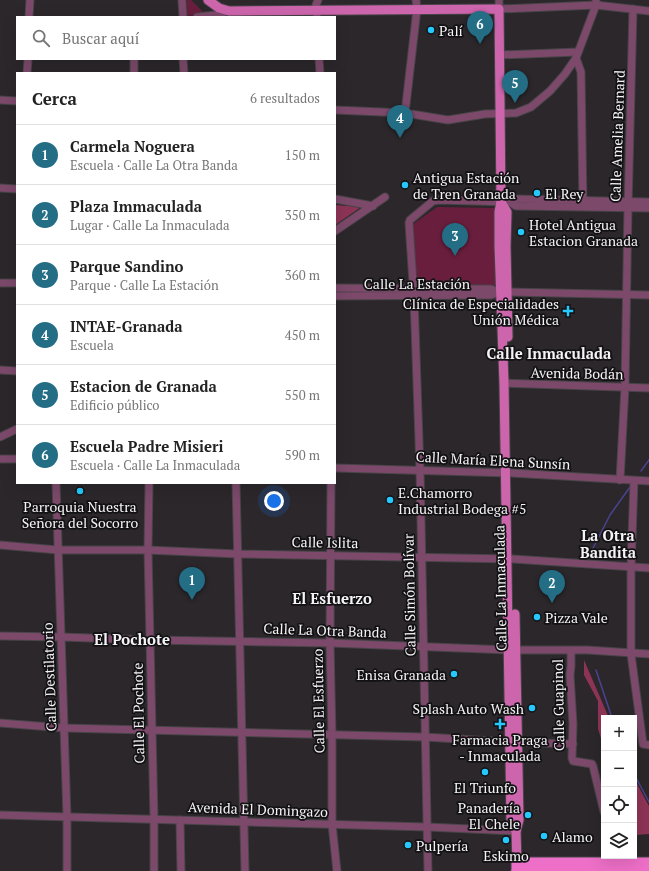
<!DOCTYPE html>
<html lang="es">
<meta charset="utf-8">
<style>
:root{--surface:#fff;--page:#f6f6f6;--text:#222;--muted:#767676;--line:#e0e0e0;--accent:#236d85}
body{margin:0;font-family:"PT Serif",serif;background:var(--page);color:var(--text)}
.controls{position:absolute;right:12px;bottom:12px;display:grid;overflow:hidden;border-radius:0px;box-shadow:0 4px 16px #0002}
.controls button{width:36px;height:36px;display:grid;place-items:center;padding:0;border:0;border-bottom:1px solid var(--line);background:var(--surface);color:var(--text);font:20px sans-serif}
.you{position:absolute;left:274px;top:501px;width:14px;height:14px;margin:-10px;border:3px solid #fff;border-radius:50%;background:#1a73e8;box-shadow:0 0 0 6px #1a73e833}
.badge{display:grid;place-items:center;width:26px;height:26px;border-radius:50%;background:var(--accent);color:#fff;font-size:13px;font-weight:700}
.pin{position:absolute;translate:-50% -33px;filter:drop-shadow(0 1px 2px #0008)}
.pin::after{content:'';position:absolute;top:21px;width:14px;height:12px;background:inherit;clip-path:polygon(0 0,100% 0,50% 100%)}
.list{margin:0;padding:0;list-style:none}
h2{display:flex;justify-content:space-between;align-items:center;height:52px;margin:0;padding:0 16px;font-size:17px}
h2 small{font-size:13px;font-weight:400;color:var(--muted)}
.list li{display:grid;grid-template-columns:26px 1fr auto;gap:12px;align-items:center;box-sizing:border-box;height:60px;padding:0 16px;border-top:1px solid var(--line)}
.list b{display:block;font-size:15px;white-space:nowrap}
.list p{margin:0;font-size:13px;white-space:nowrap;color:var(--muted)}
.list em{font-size:13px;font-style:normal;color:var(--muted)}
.icon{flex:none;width:22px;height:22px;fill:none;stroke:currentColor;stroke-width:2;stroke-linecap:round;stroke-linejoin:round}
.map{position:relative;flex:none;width:649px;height:871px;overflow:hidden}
.search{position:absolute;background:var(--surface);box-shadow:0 4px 16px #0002;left:16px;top:16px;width:320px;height:44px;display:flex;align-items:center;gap:10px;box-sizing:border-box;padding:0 14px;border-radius:0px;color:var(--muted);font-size:15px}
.panel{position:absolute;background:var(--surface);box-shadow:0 4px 16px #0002;left:16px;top:72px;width:320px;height:412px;border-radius:0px}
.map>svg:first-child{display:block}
.green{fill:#6a1e3d}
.forest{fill:#8d3456}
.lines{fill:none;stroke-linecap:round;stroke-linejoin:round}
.stream{stroke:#4a4391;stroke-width:1.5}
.minor-casing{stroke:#474447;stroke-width:9}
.major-casing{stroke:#474447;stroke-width:11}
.highway-casing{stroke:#474447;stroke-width:13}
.minor{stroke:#7c496b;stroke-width:7}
.major{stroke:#cd65ad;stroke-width:9}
.highway{stroke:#ed6fc7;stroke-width:11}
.poi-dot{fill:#25c9fe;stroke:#121113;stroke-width:1.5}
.labels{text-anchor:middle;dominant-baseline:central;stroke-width:3.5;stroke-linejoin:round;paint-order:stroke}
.poi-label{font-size:14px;fill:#f6f3f6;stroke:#121113;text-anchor:start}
.street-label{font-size:14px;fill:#f6f3f6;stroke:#121113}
.neighbourhood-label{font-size:15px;font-weight:bold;fill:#f6f3f6;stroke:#121113}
</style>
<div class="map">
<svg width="649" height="871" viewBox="0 0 649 871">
<rect width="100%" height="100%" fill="#2b272b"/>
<g class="green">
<path d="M187,0H191L205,14L186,16Z"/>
<path d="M437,207L495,208L498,287L416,288L412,225Z"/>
</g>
<g class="forest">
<path d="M335,205L361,207L335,225Z"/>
<path d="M584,660L609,718H604V748L598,729V701L584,675Z"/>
<path d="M634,778L649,806V834L636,835L634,833Z"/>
</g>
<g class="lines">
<g class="stream">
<path d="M641,471L649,460"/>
<path d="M589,556L610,515L630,487"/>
<path d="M596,670L612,718"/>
<path d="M634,774L649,802"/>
</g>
<g class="minor-casing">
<g id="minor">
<path d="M182,0L183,17"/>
<path d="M499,0V9L596,5L649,11"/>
<path d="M29,17L30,0"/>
<path d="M197,17L215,15L229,11"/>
<path d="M317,17L316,5L318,0"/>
<path d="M499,55L578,52"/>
<path d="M576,58L581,72L583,206"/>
<path d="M134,59V73"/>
<path d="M183,59L184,73"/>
<path d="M319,59L320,73"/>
<path d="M27,73L28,59"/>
<path d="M0,100L17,101"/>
<path d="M335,110L405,113L448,120L485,114L516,113L531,107L550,91L565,74L576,58L596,5V0"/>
<path d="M405,113L417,9L416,0"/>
<path d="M0,188L17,189"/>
<path d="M335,199L373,206"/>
<path d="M510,202L515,199L649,202"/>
<path d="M335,231L385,197"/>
<path d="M0,283H17"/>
<path d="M335,288L491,289L499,292"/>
<path d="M335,296L491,295L499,292H507L649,295"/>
<path d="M0,370L17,371"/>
<path d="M504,383L649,388"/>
<path d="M0,437L17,429"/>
<path d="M0,459H17"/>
<path d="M335,468L511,473L649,481"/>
<path d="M620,480L625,387L628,208L633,9"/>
<path d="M634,481L631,567V654L643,744L649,745"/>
<path d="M56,483L67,817V871"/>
<path d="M149,483L148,550L154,819V871"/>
<path d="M236,483L245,871"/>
<path d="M331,483L330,643L332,735V824L337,871"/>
<path d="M0,545L58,550H148L238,554L513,559L649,568"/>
<path d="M0,636L61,637L150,640L330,643L509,650H587L649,654"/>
<path d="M571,651V666L570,675L573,724L572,758L573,761L592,764L593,766L604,812"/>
<path d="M0,723L64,728L424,737L510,742L573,744"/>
<path d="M0,815L427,827L516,831"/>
<path d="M180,820L181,871"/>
<path d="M428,871L420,470L414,297L409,223L410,220L433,201L438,200L510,202L516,206L649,208"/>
</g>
</g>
<g class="major-casing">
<g id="major">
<path d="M208,0L219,8L229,11L499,9L501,202L499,212V246L504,383L511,820L516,831"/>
<path d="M501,202L507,212L506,246L508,337"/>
<path d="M515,614L519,820L516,831L517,863"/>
</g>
</g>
<g class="highway-casing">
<g id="highway">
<path d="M517,871V863H649"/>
<path d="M517,871L649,870"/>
</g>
</g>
<use href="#minor" class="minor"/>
<use href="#major" class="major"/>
<use href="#highway" class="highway"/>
</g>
<g class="poi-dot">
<circle cx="431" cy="30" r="4"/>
<circle cx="405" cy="185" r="4"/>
<circle cx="537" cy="193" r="4"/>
<circle cx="521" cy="232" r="4"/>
<path d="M566 305h4v4h4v4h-4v4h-4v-4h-4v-4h4z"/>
<circle cx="80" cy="491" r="4"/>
<circle cx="390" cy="500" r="4"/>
<circle cx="537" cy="617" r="4"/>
<circle cx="454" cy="674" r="4"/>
<circle cx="532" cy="708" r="4"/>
<path d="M498 718h4v4h4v4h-4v4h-4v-4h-4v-4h4z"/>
<circle cx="485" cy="772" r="4"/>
<circle cx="528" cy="815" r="4"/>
<circle cx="544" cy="836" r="4"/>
<circle cx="506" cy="840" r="4"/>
<circle cx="408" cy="845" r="4"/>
</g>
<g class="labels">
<g class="poi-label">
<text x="439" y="30">Palí</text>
<text x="413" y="177">Antigua Estación<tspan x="413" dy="16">de Tren Granada</tspan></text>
<text x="545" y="193">El Rey</text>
<text x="529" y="224">Hotel Antigua<tspan x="529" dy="16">Estacion Granada</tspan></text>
<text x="559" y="303" text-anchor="end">Clínica de Especialidades<tspan x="559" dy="16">Unión Médica</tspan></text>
<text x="398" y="492">E.Chamorro<tspan x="398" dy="16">Industrial Bodega #5</tspan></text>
<text x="80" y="506" text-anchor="middle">Parroquia Nuestra<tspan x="80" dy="16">Señora del Socorro</tspan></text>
<text x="545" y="617">Pizza Vale</text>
<text x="446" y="674" text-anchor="end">Enisa Granada</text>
<text x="524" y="708" text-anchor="end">Splash Auto Wash</text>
<text x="500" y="739" text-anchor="middle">Farmacia Praga<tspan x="500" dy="16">- Inmaculada</tspan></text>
<text x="485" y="787" text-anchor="middle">El Triunfo</text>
<text x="520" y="807" text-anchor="end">Panadería<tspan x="520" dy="16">El Chele</tspan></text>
<text x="552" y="836">Alamo</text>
<text x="416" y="845">Pulpería</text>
<text x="506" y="855" text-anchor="middle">Eskimo</text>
</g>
<g class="street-label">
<text transform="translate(617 136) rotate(-88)">Calle Amelia Bernard</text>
<text x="417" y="283">Calle La Estación</text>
<text transform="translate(577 373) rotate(1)">Avenida Bodán</text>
<text transform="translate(493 460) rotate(3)">Calle María Elena Sunsín</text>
<text transform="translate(325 542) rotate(1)">Calle Islita</text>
<text transform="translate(500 588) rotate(-91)">Calle La Inmaculada</text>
<text transform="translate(409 595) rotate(-91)">Calle Simón Bolívar</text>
<text transform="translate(325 630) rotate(2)">Calle La Otra Banda</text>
<text transform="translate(49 677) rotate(-92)">Calle Destilatorio</text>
<text transform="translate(318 701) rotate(-91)">Calle El Esfuerzo</text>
<text transform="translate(558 705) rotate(-91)">Calle Guapinol</text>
<text transform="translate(138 713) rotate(-91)">Calle El Pochote</text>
<text transform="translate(258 809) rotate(2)">Avenida El Domingazo</text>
</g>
<g class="neighbourhood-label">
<text x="549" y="353">Calle Inmaculada</text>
<text x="608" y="535">La Otra<tspan x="608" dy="17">Bandita</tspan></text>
<text x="332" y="598">El Esfuerzo</text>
<text x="132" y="639">El Pochote</text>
</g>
</g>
</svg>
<div class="controls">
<button>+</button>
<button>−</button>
<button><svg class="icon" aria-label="locate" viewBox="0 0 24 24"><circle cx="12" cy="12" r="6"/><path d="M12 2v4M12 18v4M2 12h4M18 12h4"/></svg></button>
<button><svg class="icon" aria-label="layers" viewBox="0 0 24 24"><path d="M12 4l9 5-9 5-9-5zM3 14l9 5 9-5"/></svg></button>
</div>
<div class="you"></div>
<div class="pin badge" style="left:192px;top:600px">1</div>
<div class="pin badge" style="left:552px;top:603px">2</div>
<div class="pin badge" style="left:455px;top:256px">3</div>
<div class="pin badge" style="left:400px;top:138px">4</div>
<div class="pin badge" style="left:515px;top:103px">5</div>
<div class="pin badge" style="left:480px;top:44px">6</div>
<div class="search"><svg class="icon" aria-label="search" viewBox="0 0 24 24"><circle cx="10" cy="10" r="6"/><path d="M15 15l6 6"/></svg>Buscar aquí</div>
<section class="panel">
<h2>Cerca<small>6 resultados</small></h2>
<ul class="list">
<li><span class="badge">1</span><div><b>Carmela Noguera</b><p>Escuela · Calle La Otra Banda</p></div><em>150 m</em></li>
<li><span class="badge">2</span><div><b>Plaza Immaculada</b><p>Lugar · Calle La Inmaculada</p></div><em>350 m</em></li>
<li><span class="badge">3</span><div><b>Parque Sandino</b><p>Parque · Calle La Estación</p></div><em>360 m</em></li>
<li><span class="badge">4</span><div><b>INTAE-Granada</b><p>Escuela</p></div><em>450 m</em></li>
<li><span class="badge">5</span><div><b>Estacion de Granada</b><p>Edificio público</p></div><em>550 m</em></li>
<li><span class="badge">6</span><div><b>Escuela Padre Misieri</b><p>Escuela · Calle La Inmaculada</p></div><em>590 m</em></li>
</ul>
</section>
</div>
